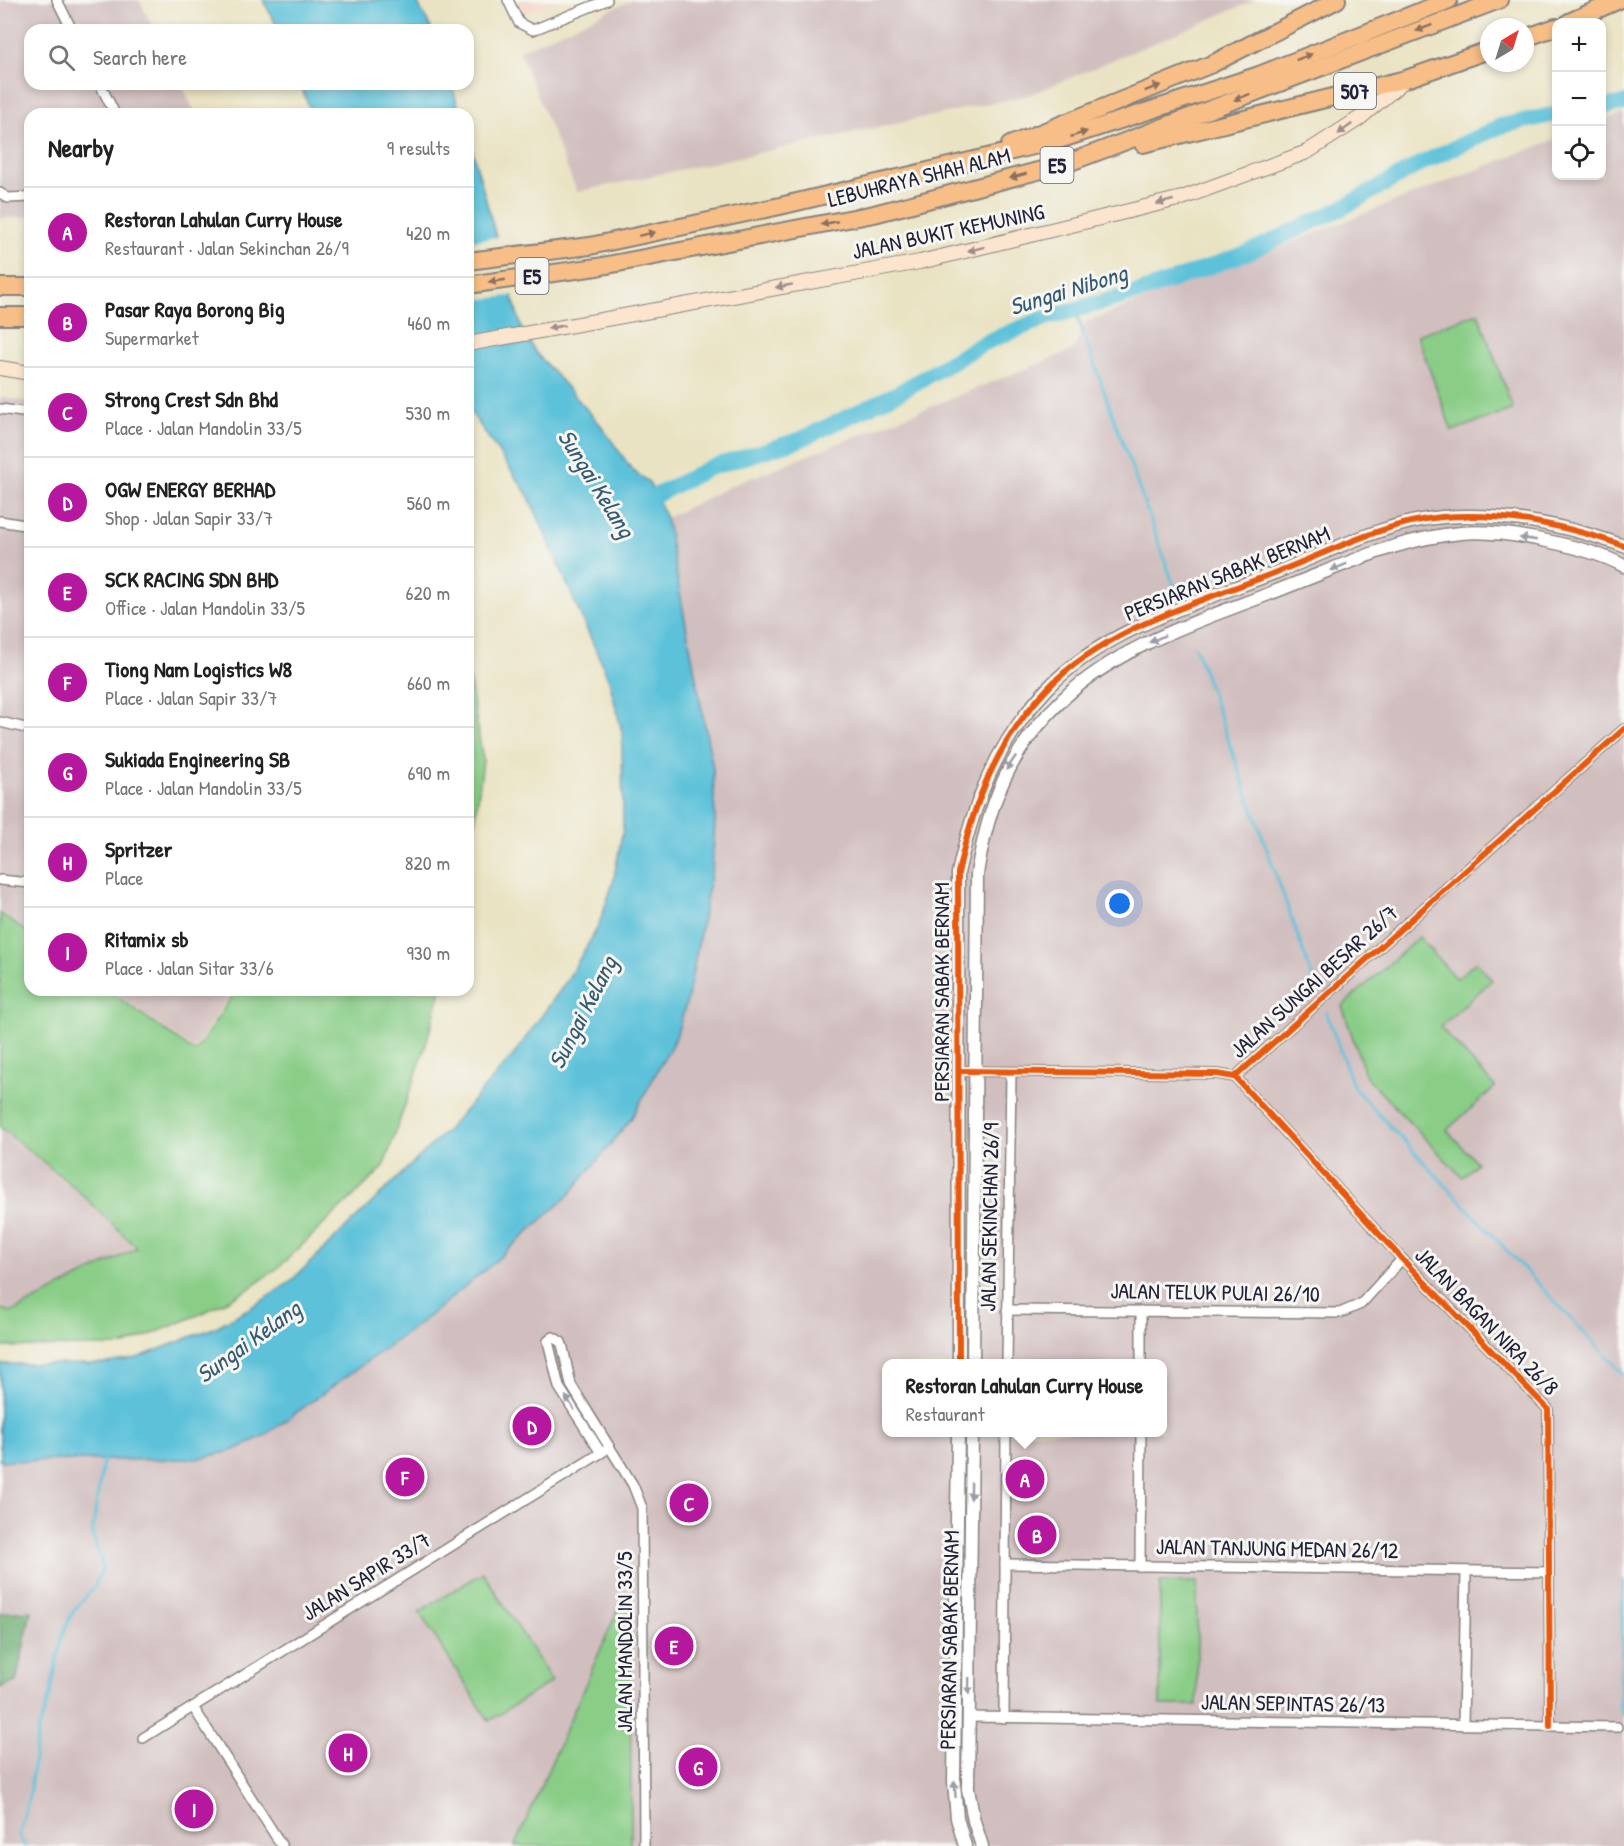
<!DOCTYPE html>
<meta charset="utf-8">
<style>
:root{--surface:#fff;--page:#f2f2f2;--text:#222;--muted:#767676;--line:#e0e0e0;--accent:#b5179e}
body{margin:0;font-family:"Patrick Hand",sans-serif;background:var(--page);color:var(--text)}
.controls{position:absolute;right:18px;top:18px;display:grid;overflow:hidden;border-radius:12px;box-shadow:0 3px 9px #0003}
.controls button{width:54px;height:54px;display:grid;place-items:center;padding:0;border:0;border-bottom:2px solid var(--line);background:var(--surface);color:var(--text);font:30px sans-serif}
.compass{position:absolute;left:1480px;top:18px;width:54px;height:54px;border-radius:50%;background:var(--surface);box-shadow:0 3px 9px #0003;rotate:38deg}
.you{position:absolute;left:1120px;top:904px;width:21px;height:21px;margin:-15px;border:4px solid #fff;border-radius:50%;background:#1a73e8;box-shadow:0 0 0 9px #1a73e833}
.badge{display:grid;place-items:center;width:39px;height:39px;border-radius:50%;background:var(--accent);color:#fff;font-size:20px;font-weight:700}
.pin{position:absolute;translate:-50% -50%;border:3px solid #fff;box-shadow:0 2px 6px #0006}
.popup{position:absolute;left:882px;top:1359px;width:285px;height:78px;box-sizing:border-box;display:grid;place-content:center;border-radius:12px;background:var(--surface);filter:drop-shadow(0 2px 4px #0005);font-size:20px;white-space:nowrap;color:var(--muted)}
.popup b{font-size:22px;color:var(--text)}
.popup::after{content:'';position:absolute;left:50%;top:100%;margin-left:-12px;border:12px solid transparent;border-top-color:var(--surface)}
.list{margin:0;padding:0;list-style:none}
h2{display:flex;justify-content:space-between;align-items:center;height:78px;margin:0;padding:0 24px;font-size:26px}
h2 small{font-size:20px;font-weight:400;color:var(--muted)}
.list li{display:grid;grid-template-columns:39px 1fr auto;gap:18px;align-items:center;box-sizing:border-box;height:90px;padding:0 24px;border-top:2px solid var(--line)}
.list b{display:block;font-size:22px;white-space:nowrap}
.list p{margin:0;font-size:20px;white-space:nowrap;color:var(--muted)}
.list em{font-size:20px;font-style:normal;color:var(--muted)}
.icon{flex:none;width:33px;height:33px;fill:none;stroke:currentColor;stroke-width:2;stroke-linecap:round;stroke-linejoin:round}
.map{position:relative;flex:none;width:1624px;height:1846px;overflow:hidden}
.search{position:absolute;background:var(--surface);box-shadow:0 3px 9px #0003;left:24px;top:24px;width:450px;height:66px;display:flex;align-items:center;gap:15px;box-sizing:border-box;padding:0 21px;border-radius:18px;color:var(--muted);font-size:22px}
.panel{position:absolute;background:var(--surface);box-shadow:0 3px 9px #0003;left:24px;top:108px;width:450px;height:888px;border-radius:18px}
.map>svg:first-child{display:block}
.built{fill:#f6d2c5}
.industrial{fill:#d1bfbf;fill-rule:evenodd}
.green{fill:#89cd87;stroke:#567861;stroke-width:1.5}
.forest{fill:#6eb074;stroke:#486958;stroke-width:1.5}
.water{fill:#5bc1d9;stroke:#3e728a;stroke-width:1.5}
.pier{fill:#eae3c3}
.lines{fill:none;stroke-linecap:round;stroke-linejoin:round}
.stream{stroke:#5bc1d9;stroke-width:3}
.river{stroke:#5bc1d9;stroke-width:16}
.minor-casing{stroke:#86827f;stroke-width:12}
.tertiary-casing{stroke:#86827f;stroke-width:15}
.secondary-casing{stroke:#86827f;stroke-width:16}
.motorway-casing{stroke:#86827f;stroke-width:20}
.minor{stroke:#fff;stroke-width:9}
.tertiary{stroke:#fff;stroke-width:12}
.secondary{stroke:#fce5cf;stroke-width:14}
.motorway{stroke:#f7be87;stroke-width:16}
.cycleway-casing{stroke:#f6f6f2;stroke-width:10}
.cycleway{stroke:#e8590c;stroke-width:6}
.oneway{fill:#8c7061}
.oneway2{fill:#9a8d8c}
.oneway3{fill:#9c9ca7}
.labels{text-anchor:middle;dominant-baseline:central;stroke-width:6;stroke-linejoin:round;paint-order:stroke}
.shield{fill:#f6f6f2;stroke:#626272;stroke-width:1.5}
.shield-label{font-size:21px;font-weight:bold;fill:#22223b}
.street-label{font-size:22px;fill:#22223b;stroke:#f6f6f2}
.water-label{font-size:24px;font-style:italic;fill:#365a72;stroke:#f6f6f2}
</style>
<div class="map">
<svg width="1624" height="1846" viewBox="0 0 1624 1846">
<rect width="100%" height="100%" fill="#f6f6f2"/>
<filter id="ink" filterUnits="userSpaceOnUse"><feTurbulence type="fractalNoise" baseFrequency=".0167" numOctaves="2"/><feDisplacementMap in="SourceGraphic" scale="12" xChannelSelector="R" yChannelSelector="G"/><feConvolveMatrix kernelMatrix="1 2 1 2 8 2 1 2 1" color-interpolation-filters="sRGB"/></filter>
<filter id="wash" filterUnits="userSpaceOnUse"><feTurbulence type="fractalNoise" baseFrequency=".008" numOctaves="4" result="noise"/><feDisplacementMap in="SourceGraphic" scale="24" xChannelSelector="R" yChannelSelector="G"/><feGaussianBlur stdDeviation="1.35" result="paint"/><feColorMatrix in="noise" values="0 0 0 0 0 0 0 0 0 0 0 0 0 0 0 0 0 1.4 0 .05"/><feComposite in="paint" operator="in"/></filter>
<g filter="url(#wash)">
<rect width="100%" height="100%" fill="#eae3c3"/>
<path class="built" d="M517,0H556L523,15Z"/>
<g class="industrial">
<path d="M0,0H139L154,30H30V84H181L196,114H30V217L0,218Z"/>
<path d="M632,0H1256L1029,95L577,192L519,51Z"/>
<path d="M1624,113V1846H0V1461L54,1458L140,1460L631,1119L676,1037L688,997L712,869L715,821L713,769L666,518L733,485L1073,350L1086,322L1556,139V176H1602V121ZM887,1364H1163V1432H887Z"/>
<path d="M0,397L30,402V932L0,911Z"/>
<path d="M111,990H233L194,1049Z"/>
<path d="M0,1129L74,1189L136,1249L12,1311L0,1308Z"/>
</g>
<g class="green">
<path d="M1478,313L1513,409L1452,431L1417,335Z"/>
<path d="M468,672L483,760L468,875Z"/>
<path d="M0,913L30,934V990H108L195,1052L236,990H441L424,1051L383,1168L278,1268L247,1290L203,1313L123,1346L0,1347V1309L12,1312L137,1248L75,1188L0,1127Z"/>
<path d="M1419,937L1456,979L1476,962L1492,980L1440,1027L1495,1087L1447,1130L1477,1163L1462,1177L1366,1077L1342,1006Z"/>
<path d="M483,1572L552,1681L489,1721L419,1612Z"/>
<rect x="1160" y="1582" width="37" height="123"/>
<path d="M630,1597L631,1846H515L623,1598Z"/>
</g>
<path class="forest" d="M31,1611L16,1682L0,1688V1613Z"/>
<g class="water">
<path d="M263,0H416L432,30H279Z"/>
<path d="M300,84H451L461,114H312Z"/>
<path d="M468,135L521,327L536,353L599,423L633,471L649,482L666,518L713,769L715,821L712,869L688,997L676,1037L631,1119L569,1195L490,1266L423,1321L265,1435L235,1450L197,1459L0,1461V1364H102L137,1358L216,1327L257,1304L290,1282L447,1130L512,1057L566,982L598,927L613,883L623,829L622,732L609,680L528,495L468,408Z"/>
</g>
<path class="pier" d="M500,237L516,295L468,301V241Z"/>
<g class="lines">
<g class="stream">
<path d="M1075,310L1177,594"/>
<path d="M1195,647L1315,984"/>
<path d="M1326,1012L1354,1088L1624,1375"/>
<path d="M1624,1581L1620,1709L1624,1715"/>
<path d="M25,1846L19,1836L29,1796L38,1731L50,1695L62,1636L72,1613L94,1587L103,1568L92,1533L104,1455"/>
</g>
<g class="river">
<path d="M1602,107L1624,103"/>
<path d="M637,505L709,468L799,440L898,393L984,343L1045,318L1143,291L1249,252L1342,208L1422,163L1501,126L1556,114"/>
</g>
</g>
</g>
<g filter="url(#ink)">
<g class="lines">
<g class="minor-casing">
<g id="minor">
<path d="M57,0L72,30"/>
<path d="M508,0L519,23L533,30L607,0"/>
<path d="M100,84L115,114"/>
<path d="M0,193L8,198L30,197"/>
<path d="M0,409L30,413"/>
<path d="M0,521L30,526"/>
<path d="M0,722L30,729"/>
<path d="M0,880L30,883"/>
<path d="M960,1071L1217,1074L1235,1077L1624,729"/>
<path d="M1235,1077L1402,1259L1548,1409L1550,1726"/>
<path d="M1007,1310L1340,1313L1361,1304L1402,1259"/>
<path d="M1141,1311V1364"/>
<path d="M1007,1364L1011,1072"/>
<path d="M601,1453L559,1387L548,1341L553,1337L561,1342L563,1348L571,1385L633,1485L642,1508L644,1846"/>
<path d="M1005,1564L1548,1572"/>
<path d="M1140,1566L1141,1432"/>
<path d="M193,1707L282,1846"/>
<path d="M969,1717L1617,1727"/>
<path d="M1004,1718L1006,1432"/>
<path d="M1463,1725L1466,1571"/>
<path d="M143,1738L604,1451"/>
</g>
</g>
<g class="tertiary-casing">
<g id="tertiary">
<path d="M959,1364L958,873C974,800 997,742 1048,688C1106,627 1206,600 1282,570C1333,550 1386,522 1442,517C1505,512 1565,525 1624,546"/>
<path d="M973,1364L977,874C988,804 1010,749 1063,699C1123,642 1209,618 1284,588C1342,566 1399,538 1461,533C1502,529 1588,546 1624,566"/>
<path d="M958,1432L954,1783L957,1818L965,1846"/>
<path d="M972,1432L968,1789L974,1821L982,1846"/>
</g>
</g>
<g class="secondary-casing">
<g id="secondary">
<path d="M468,344L920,262L1182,198L1307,152L1360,118L1405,80"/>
<path d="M0,368L30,373"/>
</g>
</g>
<g class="motorway-casing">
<g id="motorway">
<path d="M1569,22L1619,0"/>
<path d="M1525,38L1556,27"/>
<path d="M1143,144L1406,79L1489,50"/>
<path d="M1010,145L1212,64L1337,0"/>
<path d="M468,261L590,246L780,206L1059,140L1259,75L1449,0"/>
<path d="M468,285L597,267L874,214L1068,163L1499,0"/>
<path d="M0,287H30"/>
<path d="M0,316H30"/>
</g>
</g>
<use href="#minor" class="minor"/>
<use href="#tertiary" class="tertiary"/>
<use href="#secondary" class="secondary"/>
<use href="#motorway" class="motorway"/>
<g class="cycleway-casing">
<g id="cycleway">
<path d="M960,1071L1217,1074L1235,1077L1624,729"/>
<path d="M1235,1077L1402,1259L1548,1409L1550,1726"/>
<path d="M959,1364L958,873C974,800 997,742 1048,688C1106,627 1206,600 1282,570C1333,550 1386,522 1442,517C1505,512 1565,525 1624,546"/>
</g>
</g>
<use href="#cycleway" class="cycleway"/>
</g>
<defs><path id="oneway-solid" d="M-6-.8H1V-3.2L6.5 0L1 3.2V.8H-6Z" transform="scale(1.5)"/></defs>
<g class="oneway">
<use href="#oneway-solid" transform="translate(1424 28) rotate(159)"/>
<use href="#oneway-solid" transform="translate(1304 57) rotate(-21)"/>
<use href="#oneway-solid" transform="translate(1153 88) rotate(-21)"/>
<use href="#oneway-solid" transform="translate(1242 97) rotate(159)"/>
<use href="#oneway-solid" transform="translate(1079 134) rotate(-18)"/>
<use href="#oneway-solid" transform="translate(1018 176) rotate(165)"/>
<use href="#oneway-solid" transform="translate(829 223) rotate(169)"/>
<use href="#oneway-solid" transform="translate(647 234) rotate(-12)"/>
<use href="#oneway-solid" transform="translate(497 281) rotate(172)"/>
</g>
<g class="oneway2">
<use href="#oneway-solid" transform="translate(1345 129) rotate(144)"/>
<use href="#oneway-solid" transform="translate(1165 202) rotate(166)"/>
<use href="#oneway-solid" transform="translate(976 249) rotate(166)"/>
<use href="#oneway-solid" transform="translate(784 286) rotate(170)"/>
<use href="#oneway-solid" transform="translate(556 327) rotate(169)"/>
</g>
<g class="oneway3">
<use href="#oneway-solid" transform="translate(1528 539) rotate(-172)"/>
<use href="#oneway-solid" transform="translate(1339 567) rotate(158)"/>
<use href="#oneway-solid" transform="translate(1157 639) rotate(155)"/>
<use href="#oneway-solid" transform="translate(1011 763) rotate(124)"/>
<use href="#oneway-solid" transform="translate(570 1403) rotate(-122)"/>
<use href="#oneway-solid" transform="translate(971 1491) rotate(91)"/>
<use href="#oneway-solid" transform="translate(969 1686) rotate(91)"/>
<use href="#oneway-solid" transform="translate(955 1789) rotate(-94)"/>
</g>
</g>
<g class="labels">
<g class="shield">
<rect x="1334" y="73" width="42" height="36" rx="4.5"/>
<rect x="1040.5" y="147" width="33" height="36" rx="4.5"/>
<rect x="515.5" y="258" width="33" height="36" rx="4.5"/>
</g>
<g class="shield-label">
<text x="1355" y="91">507</text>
<text x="1057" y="165">E5</text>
<text x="532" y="276">E5</text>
</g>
<g class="street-label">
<text transform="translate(919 177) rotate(-14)">LEBUHRAYA SHAH ALAM</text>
<text transform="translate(948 231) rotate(-12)">JALAN BUKIT KEMUNING</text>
<text transform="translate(1227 573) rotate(-22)">PERSIARAN SABAK BERNAM</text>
<text transform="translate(1314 981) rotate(-42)">JALAN SUNGAI BESAR 26/7</text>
<text transform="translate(941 992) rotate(-90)">PERSIARAN SABAK BERNAM</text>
<text transform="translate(989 1217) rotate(-89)">JALAN SEKINCHAN 26/9</text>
<text transform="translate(1215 1292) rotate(1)">JALAN TELUK PULAI 26/10</text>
<text transform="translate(1487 1321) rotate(46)">JALAN BAGAN NIRA 26/8</text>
<text transform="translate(1277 1548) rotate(1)">JALAN TANJUNG MEDAN 26/12</text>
<text transform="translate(366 1576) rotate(-32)">JALAN SAPIR 33/7</text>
<text transform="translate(949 1640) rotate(-89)">PERSIARAN SABAK BERNAM</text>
<text transform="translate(624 1642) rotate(-90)">JALAN MANDOLIN 33/5</text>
<text transform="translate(1293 1703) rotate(1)">JALAN SEPINTAS 26/13</text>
</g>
<g class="water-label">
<text transform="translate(1068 289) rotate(-17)">Sungai Nibong</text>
<text transform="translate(597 483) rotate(58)">Sungai Kelang</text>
<text transform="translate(582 1012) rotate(-63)">Sungai Kelang</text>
<text transform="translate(248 1341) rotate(-36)">Sungai Kelang</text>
</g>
</g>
</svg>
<div class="controls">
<button>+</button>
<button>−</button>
<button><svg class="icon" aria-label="locate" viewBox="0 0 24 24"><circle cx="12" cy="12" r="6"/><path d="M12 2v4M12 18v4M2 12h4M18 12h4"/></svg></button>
</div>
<svg class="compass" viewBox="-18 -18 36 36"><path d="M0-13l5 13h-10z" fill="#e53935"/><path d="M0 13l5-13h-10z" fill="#767676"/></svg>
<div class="you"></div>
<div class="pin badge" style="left:1025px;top:1479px">A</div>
<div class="popup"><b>Restoran Lahulan Curry House</b>Restaurant</div>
<div class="pin badge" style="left:1037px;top:1535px">B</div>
<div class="pin badge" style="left:689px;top:1503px">C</div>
<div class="pin badge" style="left:532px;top:1426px">D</div>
<div class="pin badge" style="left:674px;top:1646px">E</div>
<div class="pin badge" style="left:405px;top:1477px">F</div>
<div class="pin badge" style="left:698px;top:1767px">G</div>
<div class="pin badge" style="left:348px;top:1753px">H</div>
<div class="pin badge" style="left:194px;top:1809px">I</div>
<div class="search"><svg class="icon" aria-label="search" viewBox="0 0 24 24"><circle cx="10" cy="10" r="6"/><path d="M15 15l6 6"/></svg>Search here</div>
<section class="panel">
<h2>Nearby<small>9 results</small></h2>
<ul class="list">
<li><span class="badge">A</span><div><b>Restoran Lahulan Curry House</b><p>Restaurant · Jalan Sekinchan 26/9</p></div><em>420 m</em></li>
<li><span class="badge">B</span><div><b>Pasar Raya Borong Big</b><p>Supermarket</p></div><em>460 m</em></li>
<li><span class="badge">C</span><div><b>Strong Crest Sdn Bhd</b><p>Place · Jalan Mandolin 33/5</p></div><em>530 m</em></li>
<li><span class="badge">D</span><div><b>OGW ENERGY BERHAD</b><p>Shop · Jalan Sapir 33/7</p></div><em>560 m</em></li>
<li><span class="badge">E</span><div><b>SCK RACING SDN BHD</b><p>Office · Jalan Mandolin 33/5</p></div><em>620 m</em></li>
<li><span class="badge">F</span><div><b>Tiong Nam Logistics W8</b><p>Place · Jalan Sapir 33/7</p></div><em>660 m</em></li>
<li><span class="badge">G</span><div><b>Sukiada Engineering SB</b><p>Place · Jalan Mandolin 33/5</p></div><em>690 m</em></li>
<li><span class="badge">H</span><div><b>Spritzer</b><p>Place</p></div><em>820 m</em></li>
<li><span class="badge">I</span><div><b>Ritamix sb</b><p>Place · Jalan Sitar 33/6</p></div><em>930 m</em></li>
</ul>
</section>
</div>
